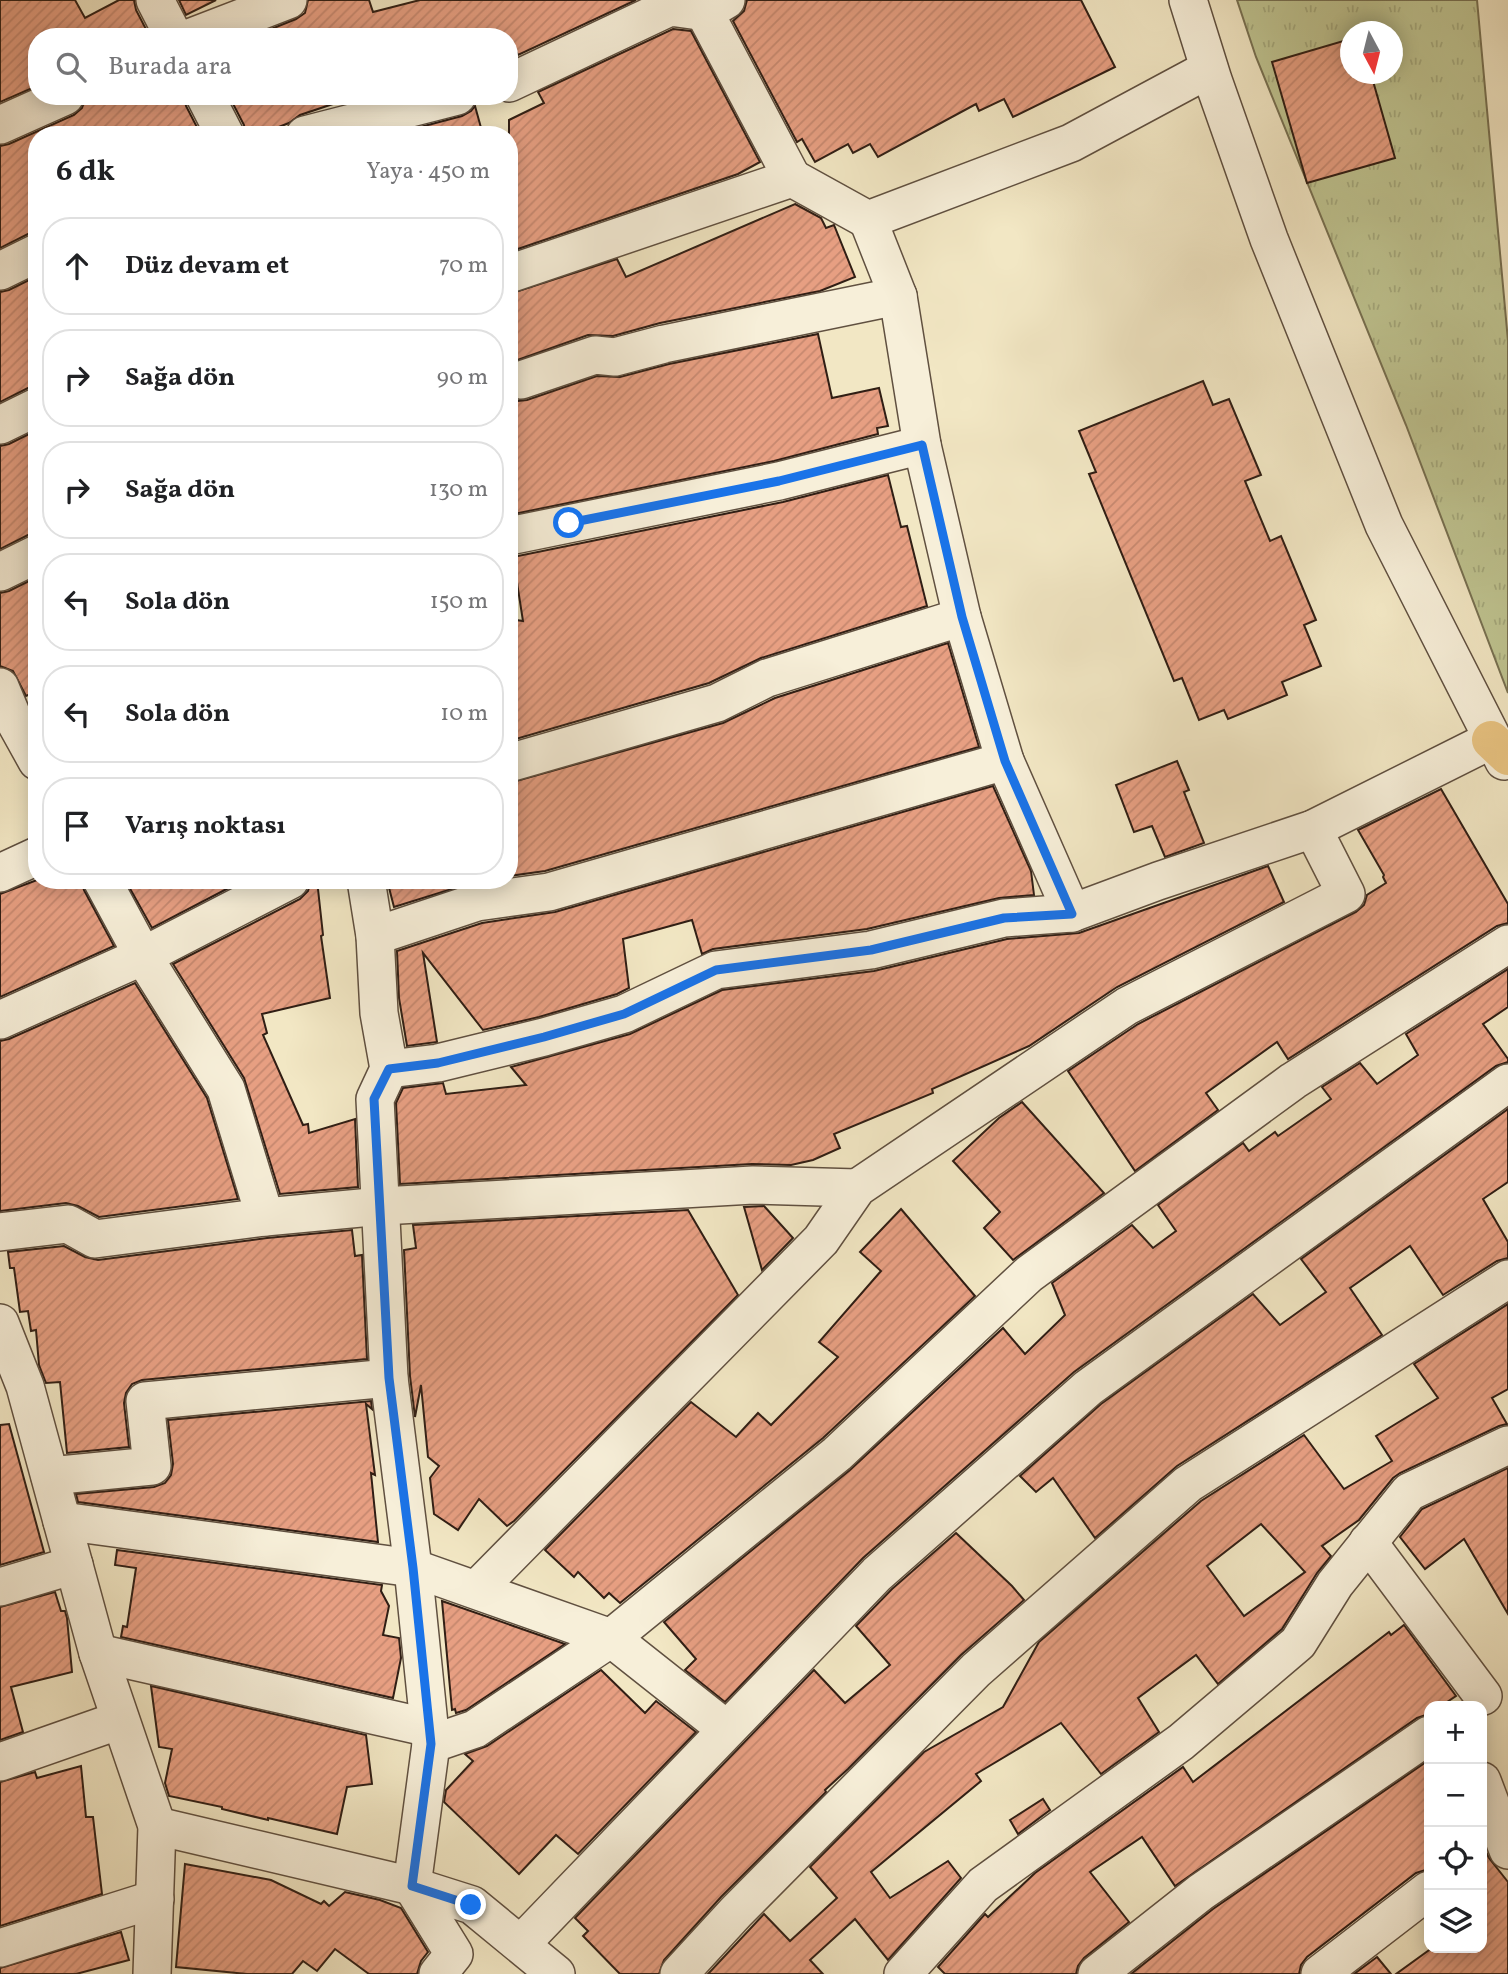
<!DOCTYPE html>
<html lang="tr">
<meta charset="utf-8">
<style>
:root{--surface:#fff;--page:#f2f2f2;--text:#202124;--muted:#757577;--line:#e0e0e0}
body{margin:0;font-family:Vollkorn,serif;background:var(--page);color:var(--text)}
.controls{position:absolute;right:21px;bottom:21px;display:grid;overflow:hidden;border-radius:14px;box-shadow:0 4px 18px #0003}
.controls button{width:63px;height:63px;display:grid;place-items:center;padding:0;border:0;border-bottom:2px solid var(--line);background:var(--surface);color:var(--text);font:35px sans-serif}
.compass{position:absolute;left:1340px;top:21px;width:63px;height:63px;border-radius:50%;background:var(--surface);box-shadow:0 4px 18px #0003;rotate:173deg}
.stop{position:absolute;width:21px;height:21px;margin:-16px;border:5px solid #1a73e8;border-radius:50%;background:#fff}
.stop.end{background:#1a73e8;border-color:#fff;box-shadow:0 2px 7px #0008}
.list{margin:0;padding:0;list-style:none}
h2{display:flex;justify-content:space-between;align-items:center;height:91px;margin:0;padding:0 28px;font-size:30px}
h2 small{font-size:23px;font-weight:400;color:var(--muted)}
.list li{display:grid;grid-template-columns:46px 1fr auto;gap:21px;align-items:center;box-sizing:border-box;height:98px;margin:0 14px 14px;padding:0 14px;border:2px solid var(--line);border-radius:28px}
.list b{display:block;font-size:26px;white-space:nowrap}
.list em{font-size:23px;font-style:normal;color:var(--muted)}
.icon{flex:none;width:38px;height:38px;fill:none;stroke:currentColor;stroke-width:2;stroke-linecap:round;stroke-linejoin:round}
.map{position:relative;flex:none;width:1508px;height:1974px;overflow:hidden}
.search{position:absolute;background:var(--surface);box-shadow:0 4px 18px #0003;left:28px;top:28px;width:490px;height:77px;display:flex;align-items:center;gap:18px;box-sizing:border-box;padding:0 24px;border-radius:28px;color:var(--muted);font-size:26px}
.panel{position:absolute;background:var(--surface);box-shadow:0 4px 18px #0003;left:28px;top:126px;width:490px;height:763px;border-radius:28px}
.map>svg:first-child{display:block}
.park{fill:url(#park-tufts);stroke:#787152;stroke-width:2;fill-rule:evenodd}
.building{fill:url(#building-hatch);stroke:#301e14;stroke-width:2;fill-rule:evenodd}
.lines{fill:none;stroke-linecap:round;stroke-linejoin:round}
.minor-casing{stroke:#605040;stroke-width:40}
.major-casing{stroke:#301e14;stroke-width:42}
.minor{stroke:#f7efd9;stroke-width:37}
.major{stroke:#e9c482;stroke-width:38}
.route{stroke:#1a73e8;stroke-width:9}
</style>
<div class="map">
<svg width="1508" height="1974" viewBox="0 0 1508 1974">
<defs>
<pattern id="park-tufts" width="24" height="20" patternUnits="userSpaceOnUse" patternTransform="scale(1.75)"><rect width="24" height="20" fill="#bfc491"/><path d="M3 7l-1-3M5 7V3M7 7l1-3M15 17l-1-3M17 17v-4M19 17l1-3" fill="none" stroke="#a4a87c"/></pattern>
<pattern id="building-hatch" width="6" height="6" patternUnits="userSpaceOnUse" patternTransform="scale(1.75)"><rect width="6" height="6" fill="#e79f82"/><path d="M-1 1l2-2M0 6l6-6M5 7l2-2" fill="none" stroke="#c6886f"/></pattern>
</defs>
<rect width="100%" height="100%" fill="#f2e7c4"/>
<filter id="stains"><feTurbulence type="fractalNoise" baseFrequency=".00286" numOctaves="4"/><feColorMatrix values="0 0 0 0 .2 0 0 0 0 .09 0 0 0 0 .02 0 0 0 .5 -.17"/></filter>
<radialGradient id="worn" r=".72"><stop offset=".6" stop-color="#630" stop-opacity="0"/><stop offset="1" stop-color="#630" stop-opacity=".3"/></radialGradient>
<path class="park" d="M1237,0H1477L1508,341V693L1406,425L1256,57ZM1350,32H1392V74H1350Z"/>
<g class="building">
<path d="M0,0H75L85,18L119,0H134L136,10L150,37H37V86L0,102Z"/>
<path d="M179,0H216L186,15Z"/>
<path d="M308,0H369L373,12L420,0H636L518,55L509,37H251L296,19L305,13Z"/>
<path d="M747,0H1081L1115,67L1013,117L1004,99L979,111L976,104L878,157L870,144L853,153L848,144L815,162L802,139L797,142L733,21L744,11Z"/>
<path d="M673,29L691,31L760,162L738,174L509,252V120L544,103L538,92Z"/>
<path d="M1350,39V74H1371L1395,158L1307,183L1272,62Z"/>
<path d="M86,96H184L186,106L201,135H37V232L28,234L0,248V146L9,144L74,115L82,108Z"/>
<path d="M229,96H351V98L300,115L289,123L258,135H246L244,125Z"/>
<path d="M475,106L483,135H390L462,116L471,111Z"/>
<path d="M795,204L821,218L826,228L834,225L855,277L820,291L660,323L613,336L588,335L509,363V294L617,259L626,277Z"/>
<path d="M37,276V386L28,388L0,402V292L9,290Z"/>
<path d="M818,334L832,398L879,388L888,426L877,428L878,434L774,461L509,515V397L518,401L527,400L597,376L620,377L669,364Z"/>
<path d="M1203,381L1213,405L1229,399L1261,475L1245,481L1270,541L1281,536L1316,620L1304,625L1321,666L1282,682L1287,695L1228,719L1224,710L1199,720L1182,678L1174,681L1089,474L1096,472L1079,431Z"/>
<path d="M37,430V533L28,535L0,549V446L9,444Z"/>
<path d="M888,475L901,527L907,526L927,606L761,658L709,683L509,741V619L523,621L513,557L783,502Z"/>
<path d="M37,577V691L26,696L13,671L0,666V593L9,591Z"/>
<path d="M948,643L979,747L545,871L509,876V783L723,723L775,698Z"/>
<path d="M1177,761L1189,790L1184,792L1204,843L1165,857L1152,826L1134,832L1116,785Z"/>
<path d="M993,786L1031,871L1034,895L999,898L867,929L713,949L702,954L692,920L623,939L629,988L617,994L539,1017L483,1030L423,953L437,1042L407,1046L399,998L397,951L482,923L555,912Z"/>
<path d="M1441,789L1508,904V923L1497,926L1288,1059L1277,1042L1206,1093L1218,1110L1135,1171L1068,1071L1138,1024L1356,912L1364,905L1367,895L1386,883L1383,877L1384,875L1358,830Z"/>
<path d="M1268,866L1284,902L1117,987L1029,1046L932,1089L933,1093L834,1134L840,1148L813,1160L791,1165L752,1164L400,1184L396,1103L403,1088L443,1083L446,1094L526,1085L511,1067L630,1034L722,990L874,971L1007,939L1079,933Z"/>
<path d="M37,880H81L84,890L114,946L0,997V894Z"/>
<path d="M136,880H244L152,928L128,885Z"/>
<path d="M311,880H317L323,935L321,936L330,998L262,1014L267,1033L263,1035L303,1125L308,1124L309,1133L355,1119L358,1187L280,1194L244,1078L173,964L300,899L308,891Z"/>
<path d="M387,880H481L394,907Z"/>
<path d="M1508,969V1007L1483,1024L1508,1059V1062L1496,1066L1074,1372L863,1558L725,1702L685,1670L696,1659L664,1622L850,1470L1003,1328L1025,1354L1065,1315L1052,1283L1132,1225L1153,1248L1176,1231L1158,1205L1243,1143L1249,1151L1275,1132L1278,1136L1331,1099L1322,1087L1360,1063L1377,1084L1418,1055L1406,1034Z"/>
<path d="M135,983L207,1098L238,1199L99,1217L78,1206L66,1203L0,1211V1041L9,1039Z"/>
<path d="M1022,1102L1104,1193L1013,1260L984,1228L1000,1212L953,1161L999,1118Z"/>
<path d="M1508,1109V1182L1483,1199L1508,1242V1258L1497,1261L1443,1295L1410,1246L1350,1288L1382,1335L1177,1466L1095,1538L1053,1478L1036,1492L1020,1476L1101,1404L1253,1294L1280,1325L1326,1292L1301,1259Z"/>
<path d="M764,1206L793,1238L762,1270L744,1207Z"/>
<path d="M901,1209L975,1296L823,1438L620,1603L609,1593L604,1598L578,1572L574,1577L545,1550L691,1402L736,1437L758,1413L771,1425L838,1357L819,1342L881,1271L860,1252Z"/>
<path d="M688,1210L738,1295L514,1521L507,1526L479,1499L458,1530L434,1514L430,1478L439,1466L428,1457L421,1385L415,1417L410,1376L404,1250L416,1248L413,1225Z"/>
<path d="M352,1230L355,1256L362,1255L367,1359L142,1380L132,1384L126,1393L124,1403L129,1447L67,1453L60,1382L46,1383L39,1365L36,1330L31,1331L28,1311L20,1312L14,1268H10L8,1252L64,1246L85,1257L98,1260L267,1238Z"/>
<path d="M1508,1304V1389L1492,1398L1507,1424L1499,1426L1400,1473L1393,1478L1359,1520L1322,1546L1331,1556L1317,1573L1282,1629L1218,1684L1196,1655L1138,1698L1159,1732L1101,1774L1061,1723L976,1774L981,1781L871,1872L890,1898L948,1861L961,1878L888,1960L855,1919L810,1960L823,1974H708L764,1914L790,1941L837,1898L810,1867L924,1752L1003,1707L1039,1642L1201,1501L1304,1435L1344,1489L1392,1461L1376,1436L1438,1398L1414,1364ZM1261,1524L1305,1572L1244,1616L1207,1566Z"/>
<path d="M371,1401L372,1409L366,1404L375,1475L371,1473L378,1542L78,1502L76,1494L154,1487L165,1483L171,1475L173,1464L168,1420Z"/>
<path d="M9,1424L44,1552L0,1565V1425Z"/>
<path d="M1508,1468V1614L1464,1539L1425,1569L1400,1537L1422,1509Z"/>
<path d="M956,1533L1012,1586L1024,1600L961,1655L848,1769L825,1790L826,1792L721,1897L664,1960L659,1974H620L583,1936L588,1931L575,1918L814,1670L845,1703L890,1665L856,1626L892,1589Z"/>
<path d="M117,1550L382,1585L381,1591L389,1606L383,1635L399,1638L401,1658L393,1698L121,1637L123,1626L127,1627L136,1568L115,1565Z"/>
<path d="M55,1592L61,1611H65L67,1618L72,1672L11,1687L23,1732L0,1740V1607Z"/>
<path d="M442,1601L565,1644L466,1710L456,1713L455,1709L452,1710Z"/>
<path d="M1404,1625L1456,1696L1441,1706H1429V1714L1417,1718L1175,1886L1142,1837L1090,1872L1129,1922L1084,1958L1078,1966L1076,1974H945L938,1967L985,1914L988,1917L1035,1873L1183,1767L1193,1782L1389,1632L1391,1635Z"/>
<path d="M601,1670L645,1713L656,1701L696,1732L578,1854L556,1835L519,1874L444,1802L446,1790L473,1761L465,1754L487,1746Z"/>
<path d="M151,1686L366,1735L372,1784L347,1787L337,1834L268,1818V1820L222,1809V1807L169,1796L165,1783L172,1749L159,1747Z"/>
<path d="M1429,1760V1869L1416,1873L1307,1957L1301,1965L1299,1974H1131L1213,1909Z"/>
<path d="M81,1766L86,1817H93L102,1894L0,1926V1782L35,1772L37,1778Z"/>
<path d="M1043,1799L1050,1810L1018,1834L1010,1820Z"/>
<path d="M1482,1844L1489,1858L1508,1882V1974H1396L1432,1948H1482Z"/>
<path d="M185,1864L271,1880L321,1904L324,1901L329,1906L345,1892L380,1900L401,1908L428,1952L421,1961L417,1974H369L335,1949L317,1971L303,1961L292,1974H247L176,1967Z"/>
<path d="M121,1932L129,1960L76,1974H0V1968Z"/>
<path d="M1377,1957L1391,1974H1354Z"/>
</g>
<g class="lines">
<g class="minor-casing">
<g id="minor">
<path d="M155,0L174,37"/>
<path d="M698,0L792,178"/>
<path d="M1188,0L1213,80L1269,239L1384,525L1504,761"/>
<path d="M192,37L288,0"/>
<path d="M509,83L670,7L706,12L726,0"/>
<path d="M205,96L225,135"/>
<path d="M0,125L65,96"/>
<path d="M305,135L457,96"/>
<path d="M868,220L898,296L922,445L962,617L1005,761L1072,913"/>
<path d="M0,271L37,253"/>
<path d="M509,274L792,178L868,220L1071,143L1209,69"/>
<path d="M521,380L595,355L615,357L664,344L898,296"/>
<path d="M0,425L37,407"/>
<path d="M509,536L779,481L922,445"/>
<path d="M0,572L37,554"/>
<path d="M0,687L12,716L37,761"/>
<path d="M509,763L717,703L767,678L962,617"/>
<path d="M0,873L37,856"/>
<path d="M102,880L143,956L226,1089L265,1217"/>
<path d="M366,880L375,936L379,1013L389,1069L375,1099L389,1378L413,1568L431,1744L412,1886L454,1954L438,1974"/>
<path d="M375,936L477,902L549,892L1005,761"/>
<path d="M0,1020L143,956L290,880"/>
<path d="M389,1069L438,1063L544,1037L624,1014L716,970L871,950L1004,918L1072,913L1158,881L1313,829L1491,740"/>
<path d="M0,1232L68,1224L95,1239L265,1217L382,1206L753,1185L857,1188"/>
<path d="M0,1323L25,1386L98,1653L157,1826L152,1974"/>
<path d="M50,1476L152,1466L145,1401L389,1378"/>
<path d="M62,1521L413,1568L611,1638L726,1729"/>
<path d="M1368,1542L1483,1696"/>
<path d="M0,1587L74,1565"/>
<path d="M477,1589L821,1240L857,1188L1127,1006L1346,894L1313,829"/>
<path d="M98,1653L430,1728"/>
<path d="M431,1744L475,1729L611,1638L837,1454L1029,1274L1293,1081L1508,944"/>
<path d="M0,1762L120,1720"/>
<path d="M1482,1781L1508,1850"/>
<path d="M157,1826L412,1886L472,1905L556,1974"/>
<path d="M521,1944L877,1574L1088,1388L1508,1083"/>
<path d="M0,1948L155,1899"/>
<path d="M679,1974L736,1912L976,1670L1188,1484L1508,1279"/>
<path d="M903,1974L983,1885L1181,1742L1298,1643L1335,1584L1409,1492L1508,1445"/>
<path d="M1097,1974L1201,1892L1429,1735"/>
<path d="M1320,1974L1429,1890"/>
</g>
</g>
<g class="major-casing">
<path id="major" d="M1491,740L1508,756"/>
</g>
<use href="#minor" class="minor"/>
<use href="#major" class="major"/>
</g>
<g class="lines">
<path class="route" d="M471,1905L412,1886L431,1744L413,1568L389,1378L374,1099L389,1069L438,1063L544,1037L624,1014L716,970L871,950L1004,918L1072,914L1005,761L962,617L922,445L779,481L569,523"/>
</g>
<rect width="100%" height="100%" filter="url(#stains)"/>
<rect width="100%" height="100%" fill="url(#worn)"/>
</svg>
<div class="controls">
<button>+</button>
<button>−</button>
<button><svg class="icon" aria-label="locate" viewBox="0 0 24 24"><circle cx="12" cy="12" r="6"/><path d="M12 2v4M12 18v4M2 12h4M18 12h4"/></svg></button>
<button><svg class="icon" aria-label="layers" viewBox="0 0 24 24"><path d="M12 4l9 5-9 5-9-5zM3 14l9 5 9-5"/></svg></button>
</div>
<svg class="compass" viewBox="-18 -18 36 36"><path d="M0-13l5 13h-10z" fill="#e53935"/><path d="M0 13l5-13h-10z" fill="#757577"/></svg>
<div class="stop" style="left:569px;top:523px"></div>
<div class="stop end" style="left:471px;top:1905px"></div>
<div class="search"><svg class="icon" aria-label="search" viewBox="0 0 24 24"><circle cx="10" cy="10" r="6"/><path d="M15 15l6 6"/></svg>Burada ara</div>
<section class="panel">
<h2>6 dk<small>Yaya · 450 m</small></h2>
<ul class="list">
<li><svg class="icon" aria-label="ahead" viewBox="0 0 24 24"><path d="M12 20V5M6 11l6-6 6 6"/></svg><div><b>Düz devam et</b></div><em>70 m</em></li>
<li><svg class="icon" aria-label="right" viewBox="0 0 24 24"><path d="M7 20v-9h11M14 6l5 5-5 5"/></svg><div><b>Sağa dön</b></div><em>90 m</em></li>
<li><svg class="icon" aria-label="right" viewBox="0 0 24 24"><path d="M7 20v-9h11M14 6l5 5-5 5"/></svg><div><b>Sağa dön</b></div><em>130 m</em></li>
<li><svg class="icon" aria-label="left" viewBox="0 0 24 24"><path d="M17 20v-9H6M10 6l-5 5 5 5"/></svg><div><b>Sola dön</b></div><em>150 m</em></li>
<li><svg class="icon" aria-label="left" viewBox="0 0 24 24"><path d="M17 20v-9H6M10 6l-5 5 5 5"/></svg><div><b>Sola dön</b></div><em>10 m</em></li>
<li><svg class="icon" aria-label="arrive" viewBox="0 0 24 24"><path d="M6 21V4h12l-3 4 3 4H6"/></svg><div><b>Varış noktası</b></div></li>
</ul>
</section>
</div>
